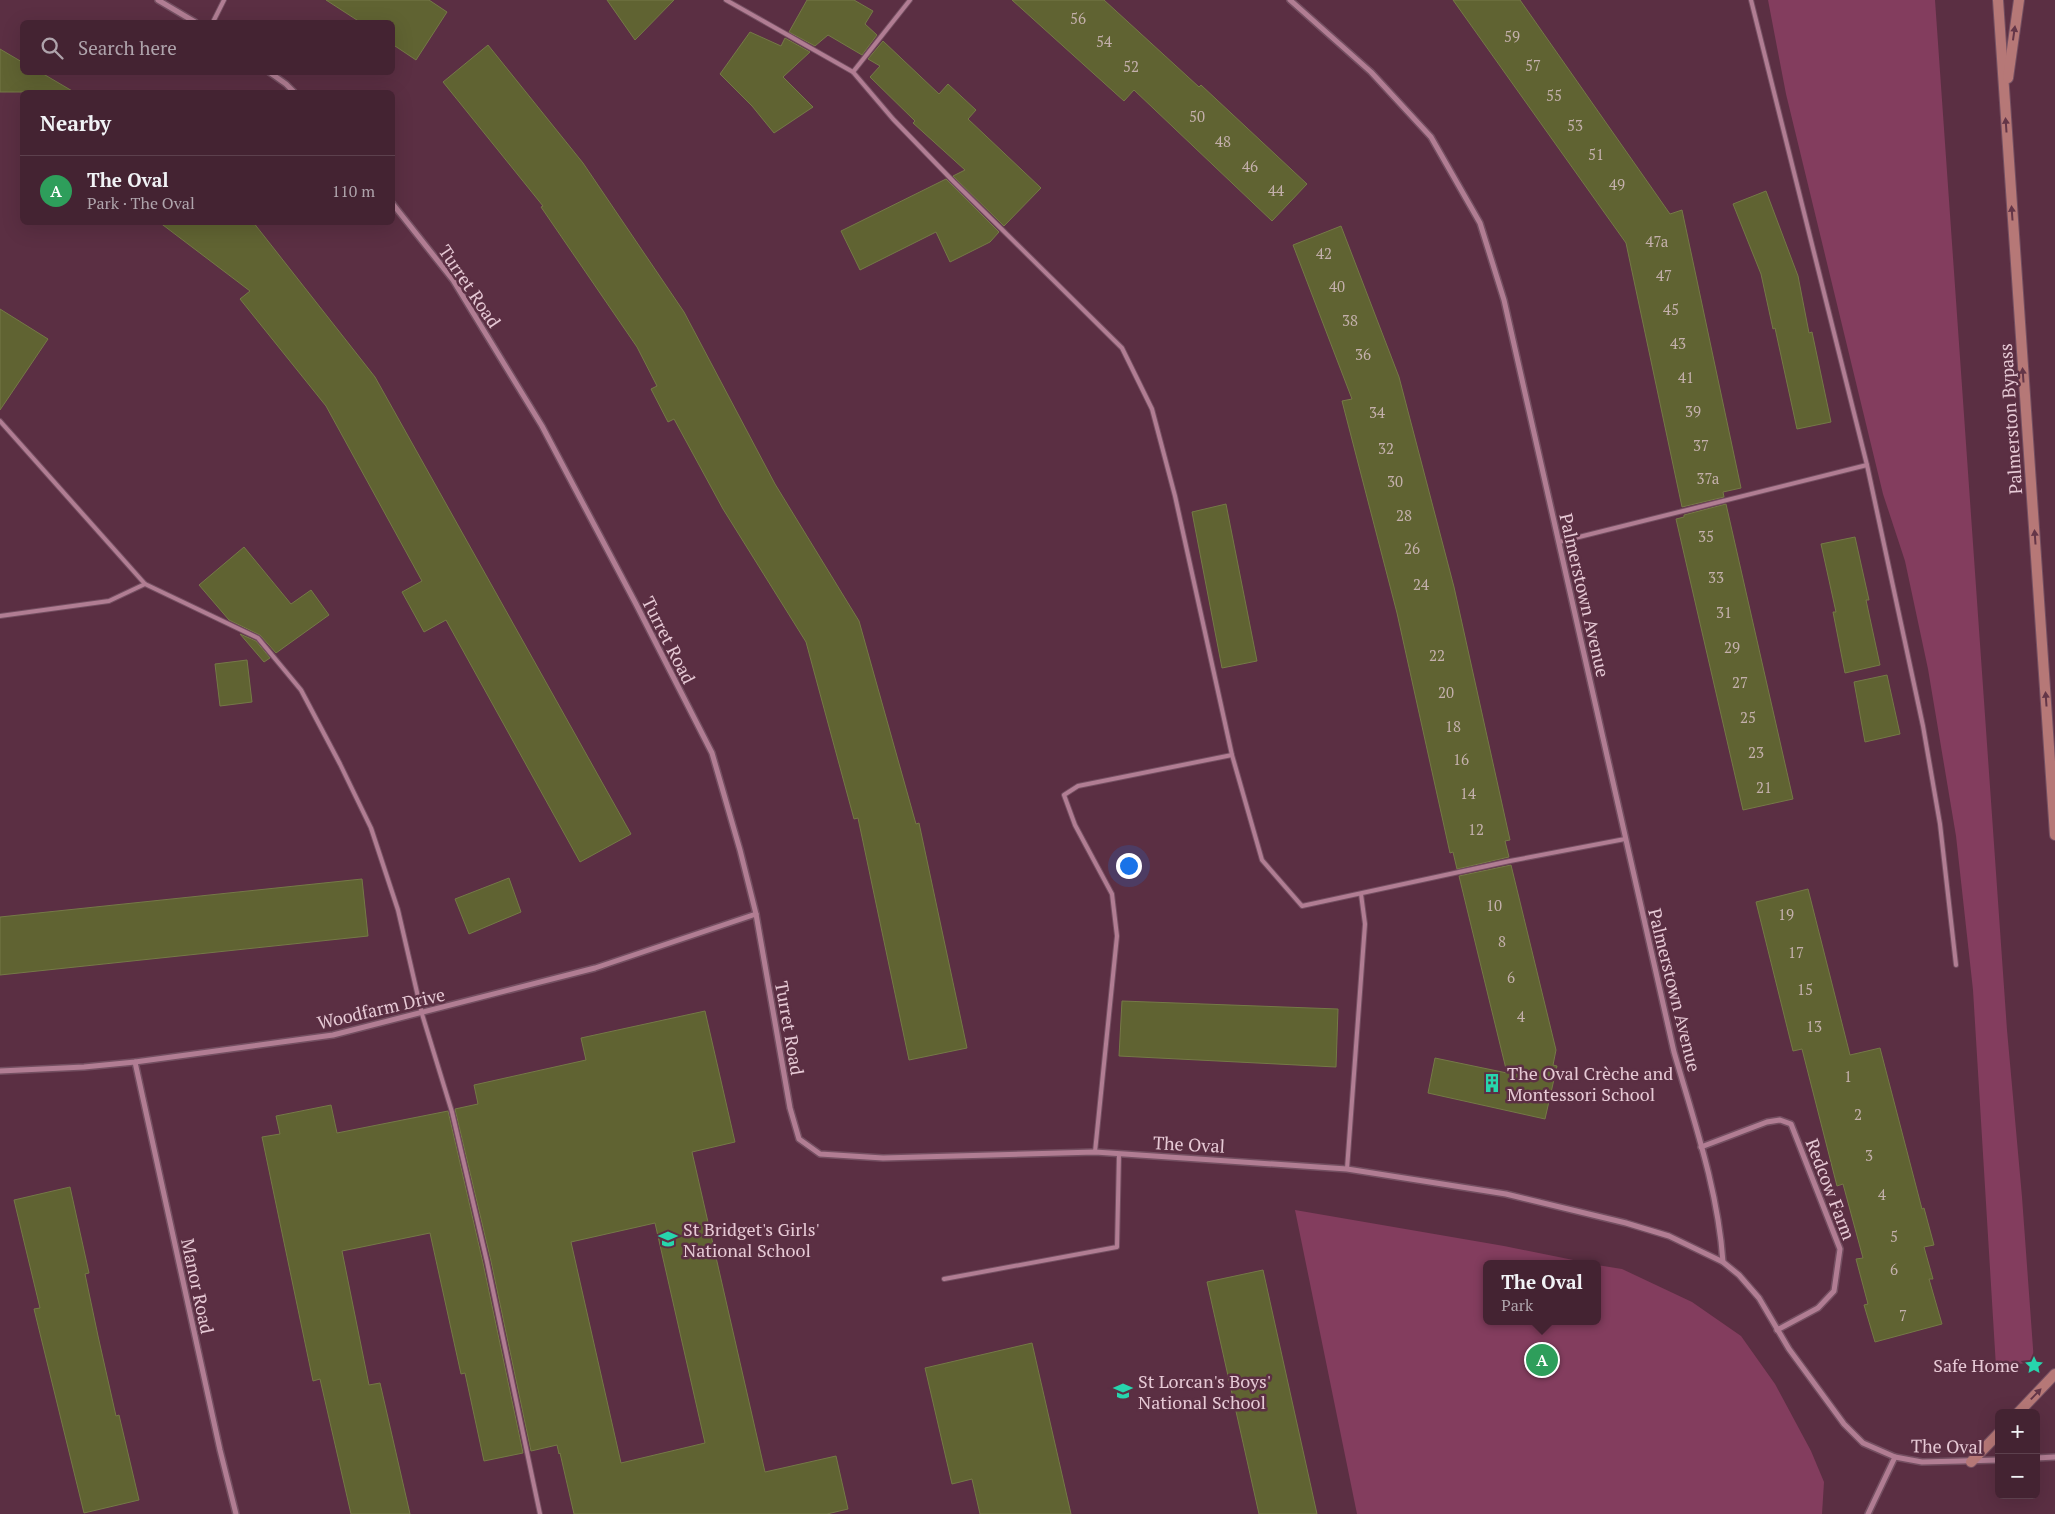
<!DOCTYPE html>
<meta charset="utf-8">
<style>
:root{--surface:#442332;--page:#4e2f3e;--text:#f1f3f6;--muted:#afa4ac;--line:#5c404d;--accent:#27d5ad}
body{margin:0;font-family:"PT Serif",serif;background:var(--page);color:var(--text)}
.controls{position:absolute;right:15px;bottom:15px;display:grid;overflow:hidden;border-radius:8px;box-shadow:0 5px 20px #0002}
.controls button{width:45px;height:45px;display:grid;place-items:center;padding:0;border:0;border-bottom:1px solid var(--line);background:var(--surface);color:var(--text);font:25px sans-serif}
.you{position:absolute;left:1128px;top:865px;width:18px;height:18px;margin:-12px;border:4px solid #fff;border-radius:50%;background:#1a73e8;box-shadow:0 0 0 8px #1a73e833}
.badge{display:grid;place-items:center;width:32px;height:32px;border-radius:50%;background:var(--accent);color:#fff;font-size:16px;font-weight:700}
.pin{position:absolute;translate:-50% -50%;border:2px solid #fff;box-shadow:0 1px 5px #0006}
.popup{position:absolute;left:1483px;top:1260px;width:118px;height:65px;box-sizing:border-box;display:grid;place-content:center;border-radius:8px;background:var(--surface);filter:drop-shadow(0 1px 4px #0005);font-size:16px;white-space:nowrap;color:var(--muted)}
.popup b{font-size:19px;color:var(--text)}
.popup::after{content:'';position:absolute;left:50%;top:100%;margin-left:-10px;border:10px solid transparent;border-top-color:var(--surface)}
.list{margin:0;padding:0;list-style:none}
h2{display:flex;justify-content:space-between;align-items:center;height:65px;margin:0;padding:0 20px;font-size:21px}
h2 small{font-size:16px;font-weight:400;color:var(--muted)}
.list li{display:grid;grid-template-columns:32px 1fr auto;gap:15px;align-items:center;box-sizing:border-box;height:70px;padding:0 20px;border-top:1px solid var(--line)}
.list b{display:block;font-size:19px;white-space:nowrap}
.list p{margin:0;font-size:16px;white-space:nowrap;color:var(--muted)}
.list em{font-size:16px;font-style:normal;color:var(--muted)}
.icon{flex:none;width:28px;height:28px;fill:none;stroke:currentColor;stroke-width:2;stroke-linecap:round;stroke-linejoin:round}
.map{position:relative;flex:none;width:2055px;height:1514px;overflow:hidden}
.search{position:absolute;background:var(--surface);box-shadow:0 5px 20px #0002;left:20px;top:20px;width:375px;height:55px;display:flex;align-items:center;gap:12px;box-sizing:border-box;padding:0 18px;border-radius:8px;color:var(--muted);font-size:19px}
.panel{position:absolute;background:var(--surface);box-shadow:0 5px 20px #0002;left:20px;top:90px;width:375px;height:135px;border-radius:8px}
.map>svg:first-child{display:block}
.green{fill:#833d5e}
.building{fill:#606332;stroke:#757947;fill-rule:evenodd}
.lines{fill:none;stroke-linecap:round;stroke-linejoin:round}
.lane-casing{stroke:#744f61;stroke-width:6}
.street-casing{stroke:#744f61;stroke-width:8}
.secondary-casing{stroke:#744f61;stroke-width:12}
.lane{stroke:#b17d93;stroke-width:4}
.street{stroke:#b17d93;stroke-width:5}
.secondary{stroke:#b67877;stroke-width:10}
.oneway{fill:#643648}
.labels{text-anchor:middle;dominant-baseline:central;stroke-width:5;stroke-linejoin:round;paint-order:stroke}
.number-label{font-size:15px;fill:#c4b0ac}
.street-label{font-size:18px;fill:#e6c9d5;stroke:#5b2f43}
.poi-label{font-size:18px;fill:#e6c9d5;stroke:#5b2f43;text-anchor:start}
</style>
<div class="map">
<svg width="2055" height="1514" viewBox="0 0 2055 1514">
<rect width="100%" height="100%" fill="#5b2f43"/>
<g class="green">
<path d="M1768,0H1935L2007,1030L2022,1197L2034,1362L1996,1367L1973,990L1956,836L1928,669L1905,561L1883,494L1786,94Z"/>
<path d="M1295,1210L1504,1246L1593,1264H1487V1321H1597V1265L1622,1269L1692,1302L1741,1336L1775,1384L1811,1451L1824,1482L1822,1514H1357Z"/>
</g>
<g class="building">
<path d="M326,0H429L447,12L416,60L392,44V22H360Z"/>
<path d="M607,0H674L635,40Z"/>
<path d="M807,0H854L873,11L865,24L877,35L862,55L828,35L815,46L789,32Z"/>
<path d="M1012,0H1104L1199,87L1201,85L1307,184L1272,221L1134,90L1124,101Z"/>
<path d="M1453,0H1520L1670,214L1682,210L1741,488L1723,492L1724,497L1682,507L1626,243Z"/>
<path d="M750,32L781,46L785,38L810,52L783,77L813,107L774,133L752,106L720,74Z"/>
<path d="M883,41L939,94L948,84L976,110L968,119L1041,188L1004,226L953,176L965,170L913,123L915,121L870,77L880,66L868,59Z"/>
<path d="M488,45L583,163L684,312L775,484L859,621L916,824L919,823L967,1048L909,1060L858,818L854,819L806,642L723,509L674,419L668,422L651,389L657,386L637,347L541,207L543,206L443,82Z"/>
<path d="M0,49L22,62V72H40L74,92H0Z"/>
<path d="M946,179L999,232L990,242L950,262L936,232L860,270L841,231Z"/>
<path d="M1766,191L1798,276L1809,333L1812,332L1831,422L1797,429L1775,328L1773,329L1761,274L1733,204Z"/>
<path d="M159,222H253L375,377L631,834L580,862L446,620L424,632L402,592L422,581L326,406L240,299L250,291Z"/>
<path d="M1341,226L1399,377L1454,587L1510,840L1505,841L1509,857L1457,869L1453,852L1450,853L1397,613L1342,401L1352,399L1293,245Z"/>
<path d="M0,309L48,339L0,410Z"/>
<path d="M1226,504L1257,661L1222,668L1192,512Z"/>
<path d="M1726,504L1793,799L1743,810L1676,519L1684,517V515Z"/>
<path d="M1855,537L1869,600H1866L1880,665L1845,673L1833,612H1836L1821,544Z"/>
<path d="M244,547L291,604L311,590L329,615L276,653L260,635L229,620L199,585Z"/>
<path d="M240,634L256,641L270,658L264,662Z"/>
<path d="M247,660L252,702L220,706L215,664Z"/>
<path d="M1887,675L1900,734L1865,742L1854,682Z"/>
<path d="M1511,865L1556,1050L1553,1065L1557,1066L1545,1119L1428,1093L1435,1058L1507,1073L1459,876Z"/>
<path d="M509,878L521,912L469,934L455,899Z"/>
<path d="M362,879L368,936L0,975V917Z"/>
<path d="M1808,889L1850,1055L1880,1048L1922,1209L1924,1208L1934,1245L1924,1247L1933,1279H1929L1942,1324L1875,1342L1864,1305L1868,1304L1856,1259L1863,1258L1843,1184L1837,1186L1802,1049L1793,1051L1756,902Z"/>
<path d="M1122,1001L1338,1009L1336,1067L1119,1056Z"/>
<path d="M705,1011L735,1142L692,1152L765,1472L836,1456L848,1509L827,1514H574L560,1453L559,1454L557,1445L531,1451L491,1261L455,1109L478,1104L474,1085L586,1060L581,1038ZM655,1223L705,1443L621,1463L571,1242Z"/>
<path d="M331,1105L337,1133L448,1111L483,1263L523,1453L484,1461L465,1373L461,1374L430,1233L342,1251L369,1385L380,1383L410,1514H351L320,1379L313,1381L262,1137L280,1134L276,1116Z"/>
<path d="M70,1187L89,1273L85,1274L98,1336L116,1416L119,1415L139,1500L84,1513L34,1309L40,1308L14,1200Z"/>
<path d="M1263,1270L1317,1514H1259L1207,1282Z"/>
<path d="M1032,1343L1071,1514H980L972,1479L952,1484L925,1368Z"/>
</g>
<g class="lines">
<g class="lane-casing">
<g id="lane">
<path d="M726,0L853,72L893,119L954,182L1122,348L1152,409L1175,496L1232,755L1262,860L1302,906L1510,861L1625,839"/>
<path d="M1751,0L1867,465L1923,726L1940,824L1956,965"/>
<path d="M213,22L224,0"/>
<path d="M853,72L910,0"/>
<path d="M0,421L145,584L258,638L301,690L340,764L371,828L398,910L422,1014L452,1112L487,1262L540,1514"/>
<path d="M1559,542L1867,465"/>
<path d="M0,616L109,601L145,584"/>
<path d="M1095,1152L1117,936L1112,894L1075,825L1064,795L1078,786L1232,755"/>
<path d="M1347,1169L1365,924L1361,894"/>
<path d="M944,1279L1117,1247L1119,1154"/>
</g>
</g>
<g class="street-casing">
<g id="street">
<path d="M158,0L195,22"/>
<path d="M1290,0L1371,72L1431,137L1480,223L1504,300L1674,1052C1694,1121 1718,1190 1723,1262"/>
<path d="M269,72L286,84L294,92"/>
<path d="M392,203L453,280L542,426L636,604L712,753L740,850L756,914L790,1108L799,1139L820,1154L883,1158L1095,1152L1347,1169L1506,1194L1626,1223L1669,1236L1723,1262L1739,1275L1759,1298L1789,1349L1844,1424L1863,1443L1895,1457L1868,1514"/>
<path d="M135,1062L220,1450L236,1514"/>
<path d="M0,1071L84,1067L135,1062L333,1035L595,968L756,914"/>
<path d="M1701,1147L1767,1122L1780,1120L1791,1124L1840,1249L1834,1291L1818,1308L1777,1330"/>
<path d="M1895,1457L1922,1462L1999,1460"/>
<path d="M2036,1458L2055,1457"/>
</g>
</g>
<g class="secondary-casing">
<g id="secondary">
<path d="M1998,0L2055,835"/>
<path d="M2008,78L2019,0"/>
<path d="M2018,1413L2055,1374"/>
<path d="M1971,1462L1999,1433"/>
</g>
</g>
<use href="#lane" class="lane"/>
<use href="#street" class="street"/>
<use href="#secondary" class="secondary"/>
</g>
<defs><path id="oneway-solid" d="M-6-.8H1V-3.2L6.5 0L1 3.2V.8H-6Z" transform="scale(1.25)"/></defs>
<g class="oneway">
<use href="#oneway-solid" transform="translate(2014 33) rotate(-82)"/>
<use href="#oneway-solid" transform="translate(2006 125) rotate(-94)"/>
<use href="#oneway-solid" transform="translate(2012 213) rotate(-94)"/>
<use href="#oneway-solid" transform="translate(2023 375) rotate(-94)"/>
<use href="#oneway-solid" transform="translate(2035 537) rotate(-94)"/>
<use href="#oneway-solid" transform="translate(2046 699) rotate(-94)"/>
<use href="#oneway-solid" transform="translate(2036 1394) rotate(-46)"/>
</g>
<defs>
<g id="building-bare" transform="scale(1.5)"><path d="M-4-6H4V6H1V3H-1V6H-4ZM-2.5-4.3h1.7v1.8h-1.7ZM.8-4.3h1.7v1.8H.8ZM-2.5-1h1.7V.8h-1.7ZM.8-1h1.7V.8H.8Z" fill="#27d5ad" stroke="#5b2f43" stroke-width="2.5" paint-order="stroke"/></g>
<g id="school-bare" transform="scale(1.5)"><path d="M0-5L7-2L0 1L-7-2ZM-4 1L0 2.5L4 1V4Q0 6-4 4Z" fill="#27d5ad" stroke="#5b2f43" stroke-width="2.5" paint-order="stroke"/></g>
<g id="sight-bare" transform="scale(1.5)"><path d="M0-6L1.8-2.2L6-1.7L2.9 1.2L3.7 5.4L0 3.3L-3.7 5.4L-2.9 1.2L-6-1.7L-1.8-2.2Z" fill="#27d5ad" stroke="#5b2f43" stroke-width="2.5" paint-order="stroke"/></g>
</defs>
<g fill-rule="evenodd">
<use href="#building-bare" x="1492" y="1083"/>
<use href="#school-bare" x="668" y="1239"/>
<use href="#sight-bare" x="2034" y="1365"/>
<use href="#school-bare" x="1123" y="1391"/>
</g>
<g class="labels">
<g class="number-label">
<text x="1078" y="18">56</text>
<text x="1512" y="36">59</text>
<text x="1104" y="41">54</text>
<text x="1533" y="65">57</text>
<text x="1131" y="66">52</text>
<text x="1554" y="95">55</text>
<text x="1197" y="116">50</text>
<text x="1575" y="125">53</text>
<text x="1223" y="141">48</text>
<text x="1596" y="154">51</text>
<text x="1250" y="166">46</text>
<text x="1617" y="184">49</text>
<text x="1276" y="190">44</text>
<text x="1657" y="241">47a</text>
<text x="1324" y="253">42</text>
<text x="1664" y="275">47</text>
<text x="1337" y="286">40</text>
<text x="1671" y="309">45</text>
<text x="1350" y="320">38</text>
<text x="1678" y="343">43</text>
<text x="1363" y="354">36</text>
<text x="1686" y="377">41</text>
<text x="1693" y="411">39</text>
<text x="1377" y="412">34</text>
<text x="1701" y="445">37</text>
<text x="1386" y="448">32</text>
<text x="1708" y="478">37a</text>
<text x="1395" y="481">30</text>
<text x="1404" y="515">28</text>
<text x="1706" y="536">35</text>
<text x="1412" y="548">26</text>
<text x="1716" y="577">33</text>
<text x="1421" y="584">24</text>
<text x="1724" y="612">31</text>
<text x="1732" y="647">29</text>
<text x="1437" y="655">22</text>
<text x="1740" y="682">27</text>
<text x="1446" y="692">20</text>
<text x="1748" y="717">25</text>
<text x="1453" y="726">18</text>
<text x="1756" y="752">23</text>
<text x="1461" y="759">16</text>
<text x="1764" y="787">21</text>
<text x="1468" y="793">14</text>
<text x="1476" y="829">12</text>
<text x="1494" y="905">10</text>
<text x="1786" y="914">19</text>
<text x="1502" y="941">8</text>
<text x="1796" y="952">17</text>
<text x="1511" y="977">6</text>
<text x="1805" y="989">15</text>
<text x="1521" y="1016">4</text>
<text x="1814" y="1026">13</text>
<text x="1848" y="1076">1</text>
<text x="1858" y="1114">2</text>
<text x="1869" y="1155">3</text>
<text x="1882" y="1194">4</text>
<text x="1894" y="1236">5</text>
<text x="1894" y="1269">6</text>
<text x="1903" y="1315">7</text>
</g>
<g class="street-label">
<text transform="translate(470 286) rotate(56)">Turret Road</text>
<text transform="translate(2010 419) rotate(-94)">Palmerston Bypass</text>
<text transform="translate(1585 595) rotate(77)">Palmerstown Avenue</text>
<text transform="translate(669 640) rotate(63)">Turret Road</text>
<text transform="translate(1675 990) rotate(76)">Palmerstown Avenue</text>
<text transform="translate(381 1008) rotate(-13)">Woodfarm Drive</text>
<text transform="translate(790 1028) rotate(80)">Turret Road</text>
<text transform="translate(1189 1144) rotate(3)">The Oval</text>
<text transform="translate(1831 1189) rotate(69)">Redcow Farm</text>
<text transform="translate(198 1286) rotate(78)">Manor Road</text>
<text transform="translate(1947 1446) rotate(1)">The Oval</text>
</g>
<g class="poi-label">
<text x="1507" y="1073">The Oval Crèche and<tspan x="1507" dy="21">Montessori School</tspan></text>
<text x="683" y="1229">St Bridget's Girls'<tspan x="683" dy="21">National School</tspan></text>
<text x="2019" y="1365" text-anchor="end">Safe Home</text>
<text x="1138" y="1381">St Lorcan's Boys'<tspan x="1138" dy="21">National School</tspan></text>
</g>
</g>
</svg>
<div class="controls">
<button>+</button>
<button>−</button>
</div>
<div class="you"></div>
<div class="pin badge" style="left:1542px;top:1360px;background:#2e9e5b">A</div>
<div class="popup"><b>The Oval</b>Park</div>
<div class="search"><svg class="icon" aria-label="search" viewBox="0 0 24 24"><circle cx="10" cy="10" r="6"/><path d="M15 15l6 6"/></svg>Search here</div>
<section class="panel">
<h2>Nearby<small></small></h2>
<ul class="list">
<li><span class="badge" style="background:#2e9e5b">A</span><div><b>The Oval</b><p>Park · The Oval</p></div><em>110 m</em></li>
</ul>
</section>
</div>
